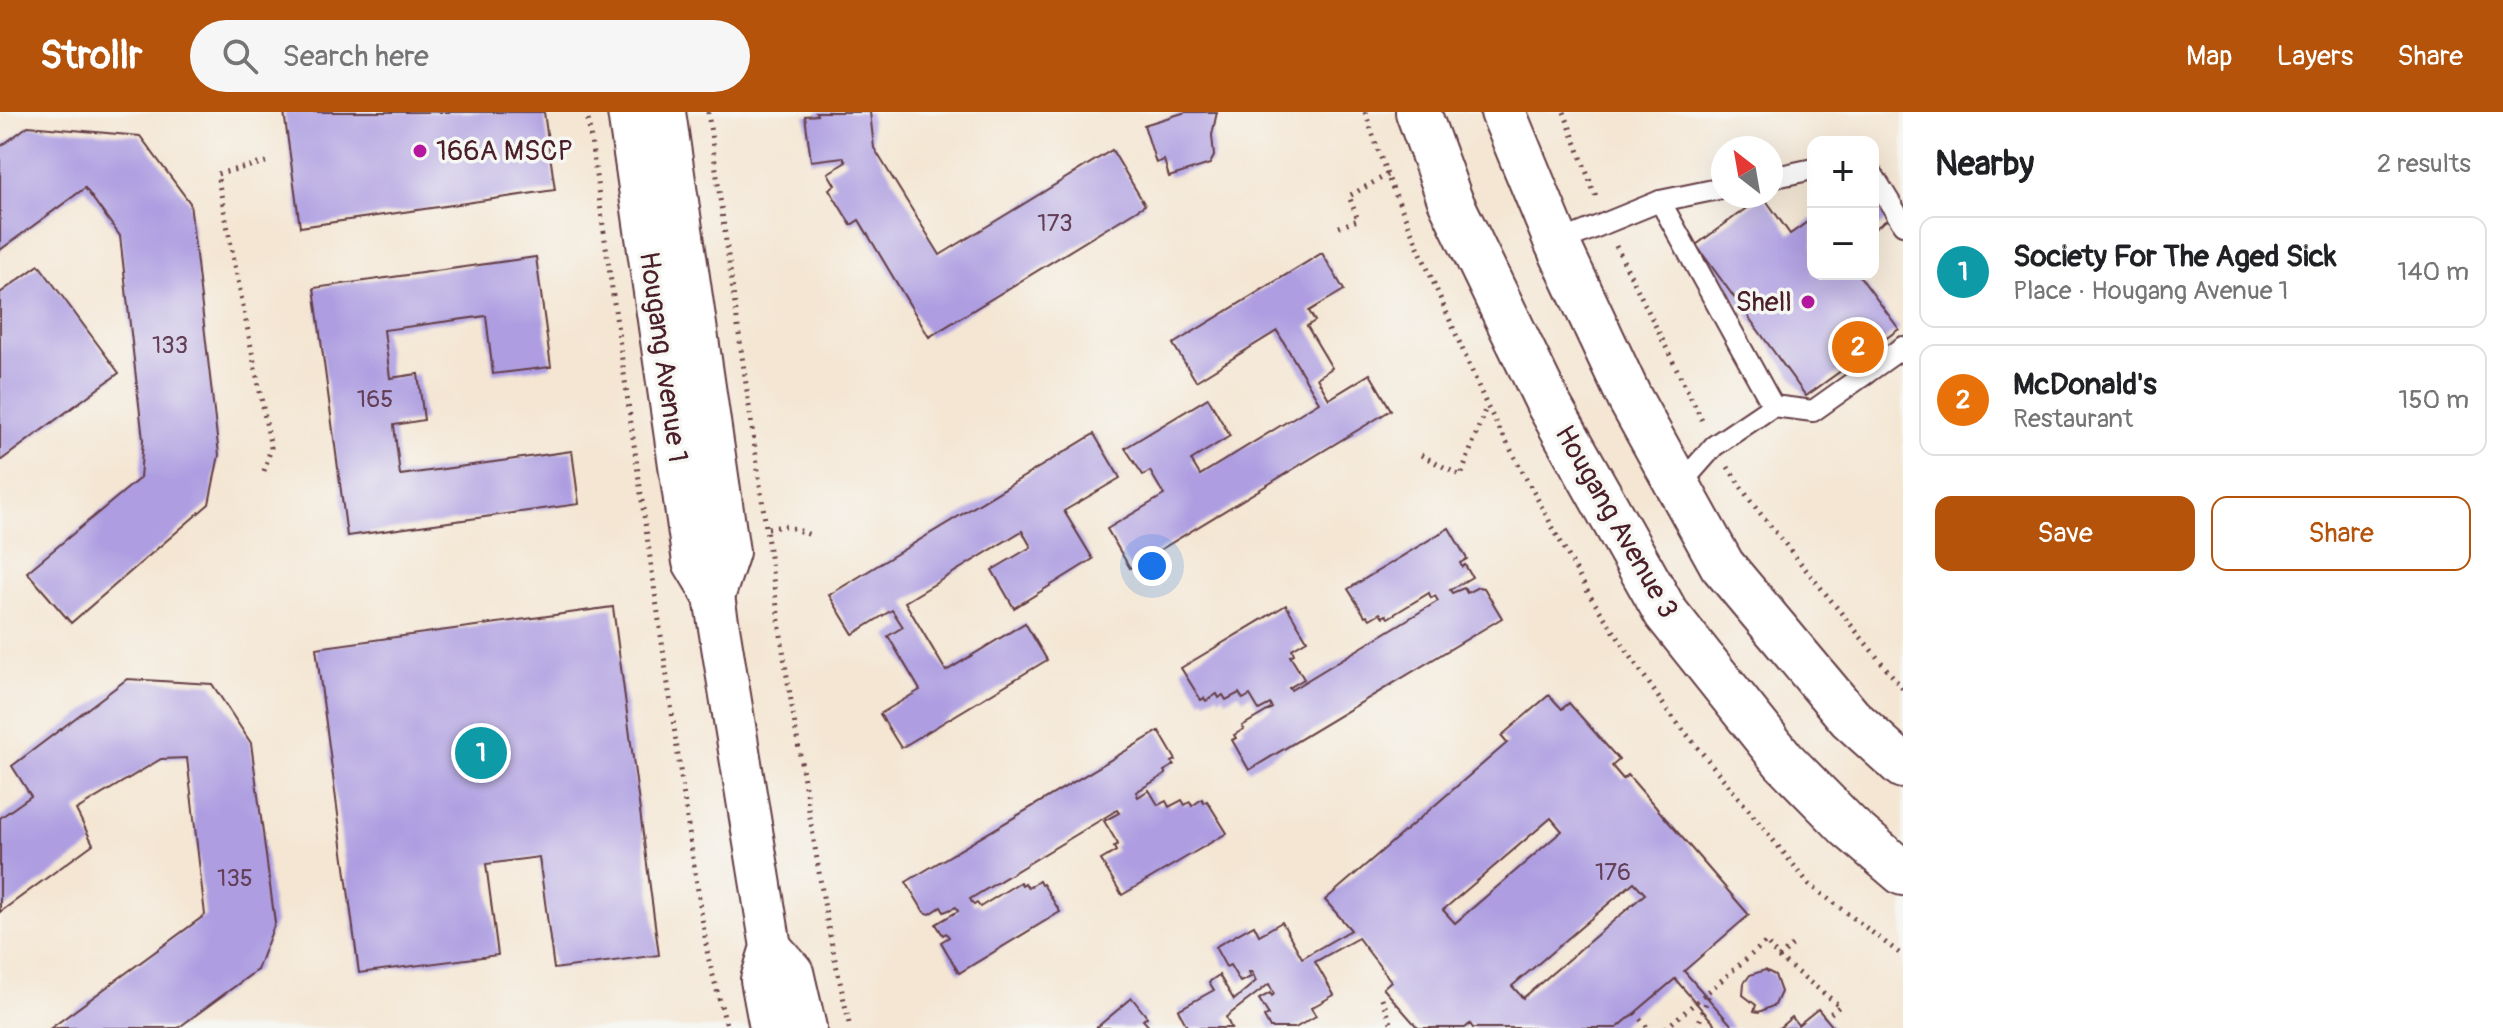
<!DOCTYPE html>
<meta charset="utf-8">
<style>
:root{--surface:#fff;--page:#f6f6f6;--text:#202124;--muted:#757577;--line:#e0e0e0;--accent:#b45309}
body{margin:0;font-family:Pangolin,sans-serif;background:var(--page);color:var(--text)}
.controls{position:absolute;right:24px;top:24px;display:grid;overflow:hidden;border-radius:16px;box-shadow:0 8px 32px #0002}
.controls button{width:72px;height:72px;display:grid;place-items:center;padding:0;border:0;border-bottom:2px solid var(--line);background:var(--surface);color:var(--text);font:40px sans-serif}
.compass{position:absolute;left:1711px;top:24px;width:72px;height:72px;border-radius:50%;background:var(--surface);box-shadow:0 8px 32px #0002;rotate:329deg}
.you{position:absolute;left:1152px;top:454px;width:28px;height:28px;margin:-20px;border:6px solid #fff;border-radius:50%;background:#1a73e8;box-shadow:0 0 0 12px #1a73e833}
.badge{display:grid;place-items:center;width:52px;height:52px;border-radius:50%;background:var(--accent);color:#fff;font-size:26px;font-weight:700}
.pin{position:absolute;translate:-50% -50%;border:4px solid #fff;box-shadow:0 2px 8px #0006}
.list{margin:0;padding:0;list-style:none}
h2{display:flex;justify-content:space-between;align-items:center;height:104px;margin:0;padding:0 32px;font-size:34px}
h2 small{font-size:26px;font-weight:400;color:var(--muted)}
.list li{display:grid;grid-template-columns:52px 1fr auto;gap:24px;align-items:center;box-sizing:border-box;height:112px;margin:0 16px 16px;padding:0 16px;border:2px solid var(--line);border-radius:16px}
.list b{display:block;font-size:30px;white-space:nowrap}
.list p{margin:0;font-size:26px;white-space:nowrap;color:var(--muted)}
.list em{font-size:26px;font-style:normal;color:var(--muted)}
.actions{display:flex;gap:16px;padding:24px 32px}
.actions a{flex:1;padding:18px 0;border:2px solid var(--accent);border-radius:16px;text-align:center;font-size:28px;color:var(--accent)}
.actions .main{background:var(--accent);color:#fff}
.icon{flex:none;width:44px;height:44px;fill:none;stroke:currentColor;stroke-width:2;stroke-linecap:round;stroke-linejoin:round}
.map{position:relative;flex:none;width:1903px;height:916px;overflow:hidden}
header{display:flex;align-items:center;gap:48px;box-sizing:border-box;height:112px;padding:0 40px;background:var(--accent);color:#fff}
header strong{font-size:38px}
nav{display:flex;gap:44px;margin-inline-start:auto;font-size:28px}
.search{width:560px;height:72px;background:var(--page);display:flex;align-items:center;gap:20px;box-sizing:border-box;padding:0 28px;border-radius:44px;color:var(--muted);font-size:30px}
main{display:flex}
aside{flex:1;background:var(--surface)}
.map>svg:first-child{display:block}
.building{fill:#ae9ee1;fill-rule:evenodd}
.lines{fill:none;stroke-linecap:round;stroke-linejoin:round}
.service-casing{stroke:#643d44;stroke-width:24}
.minor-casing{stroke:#643d44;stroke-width:44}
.trunk-casing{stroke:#643d44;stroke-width:48}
.path{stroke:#643d44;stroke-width:5;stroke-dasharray:2 6;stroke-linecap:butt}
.service{stroke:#fff;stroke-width:20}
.minor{stroke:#fff;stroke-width:40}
.trunk{stroke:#fff;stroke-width:44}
.poi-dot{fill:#b5179e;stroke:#f6f6f2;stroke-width:3}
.labels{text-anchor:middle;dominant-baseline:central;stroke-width:7;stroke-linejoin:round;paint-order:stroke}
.number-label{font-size:24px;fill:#633f58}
.poi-label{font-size:28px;fill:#4a1f2b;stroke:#f6f6f2;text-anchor:start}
.street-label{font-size:28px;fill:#4a1f2b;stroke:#f6f6f2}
</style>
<header>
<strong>Strollr</strong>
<div class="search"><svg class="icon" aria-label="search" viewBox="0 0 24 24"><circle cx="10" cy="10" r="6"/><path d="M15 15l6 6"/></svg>Search here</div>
<nav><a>Map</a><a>Layers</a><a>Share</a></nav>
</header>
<main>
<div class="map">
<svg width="1903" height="916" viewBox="0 0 1903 916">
<rect width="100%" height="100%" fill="#f6f6f2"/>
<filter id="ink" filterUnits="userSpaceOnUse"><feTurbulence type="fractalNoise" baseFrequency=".0125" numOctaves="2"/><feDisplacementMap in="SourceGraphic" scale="16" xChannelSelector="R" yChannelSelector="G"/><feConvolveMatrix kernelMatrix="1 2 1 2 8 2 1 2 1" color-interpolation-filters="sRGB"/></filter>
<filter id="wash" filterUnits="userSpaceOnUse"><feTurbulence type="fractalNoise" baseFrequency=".006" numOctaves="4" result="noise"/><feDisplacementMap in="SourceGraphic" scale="32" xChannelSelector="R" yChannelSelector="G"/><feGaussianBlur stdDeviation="1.8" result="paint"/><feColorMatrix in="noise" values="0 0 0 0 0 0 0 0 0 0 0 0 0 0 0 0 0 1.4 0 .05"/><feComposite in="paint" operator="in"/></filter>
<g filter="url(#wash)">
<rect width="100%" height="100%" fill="#f4e6d3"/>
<g id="blocks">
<g class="building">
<path d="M284,0H544L555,78L300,115Z"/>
<path d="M816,0H870L874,36L940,143L1112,38L1145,93L929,225L859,108L851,113L829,77L835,73L828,61L846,50L843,45L811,49L805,4L817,3Z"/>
<path d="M1186,0H1217L1212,23L1214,44L1210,52L1169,65L1164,48L1156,51L1144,13Z"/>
<path d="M28,14L140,24L190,91L219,343L209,392L71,511L27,460L140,366L143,328L120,124L85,76L0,138V35Z"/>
<path d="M1873,77L1892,104L1873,118Z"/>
<path d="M1763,84L1790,122L1813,106V162H1858L1899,217L1806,284L1696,133Z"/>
<path d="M1322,141L1344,178L1309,199L1315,209L1307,214L1332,256L1317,266L1329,287L1370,262L1391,298L1130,456L1107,417L1164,383L1150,359L1143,363L1125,336L1208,286L1230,324L1191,348L1200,363L1319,290L1277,219L1196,269L1173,232Z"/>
<path d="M536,145L551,255L493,262L486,204L384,218L390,266L418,262L424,308L394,313L400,363L572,339L579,392L347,424L314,176Z"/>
<path d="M39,153L119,261L0,349V181Z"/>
<path d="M1094,322L1120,366L1064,399L1093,447L1014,496L992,458L1031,435L1022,419L905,490L946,559L1025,511L1047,548L901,636L880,602L920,578L888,524L903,515L892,498L853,522L829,483Z"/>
<path d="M1449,416L1467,447L1460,451L1462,455L1465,453L1472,465L1450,478L1452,481L1464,476L1467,481L1478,475L1484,476L1502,506L1249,658L1232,628L1236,626L1234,623L1244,617L1242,614L1272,596L1270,592L1259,598L1250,583L1243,587L1239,581L1226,588L1223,583L1219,586L1217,582L1206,589L1204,586L1201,588L1181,556L1286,493L1307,528L1292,537L1294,542L1290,544L1304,567L1289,576L1291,578L1438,489L1435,484L1431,486L1429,481L1388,506L1386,503L1383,505L1380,501L1370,507L1367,503L1365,504L1348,477Z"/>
<path d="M613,495L659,843L554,857L539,745L486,752L498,843L359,861L316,536Z"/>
<path d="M127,567L212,572L251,631L275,811L257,858L178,916H51L205,803L187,646L161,647L76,698L93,732L0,800V706L31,684L12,654Z"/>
<path d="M1549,583L1562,597L1569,591L1619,648L1612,654L1623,667L1628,663L1749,803L1684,859L1734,916H1718L1675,867L1617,916H1473L1470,912L1465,916H1418L1383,876L1391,869L1358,826L1315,850L1334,883L1311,896L1316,904L1295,916H1270L1264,905L1269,903L1259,887L1270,881L1272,884L1274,882L1269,872L1226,905L1231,916H1188L1178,898L1214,878L1209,870L1219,863L1234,888L1256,869L1252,860H1249L1251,865L1240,870L1230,853L1226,855L1215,835L1254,813L1259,823L1282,810L1302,846L1351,818L1325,788L1507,631L1501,624ZM1551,706L1562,719L1455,811L1443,798ZM1634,770L1645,782L1523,886L1512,874Z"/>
<path d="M1159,619L1176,648L1172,650L1174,653L1164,659L1166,662L1136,680L1138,685L1149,678L1158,693L1166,689L1169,695L1182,688L1185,693L1190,690L1192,694L1202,687L1204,691L1207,689L1227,721L1122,783L1101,748L1116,739L1114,735L1118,732L1104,709L1119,701L1117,698L970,787L974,793L977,791L980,795L1020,770L1022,773L1025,771L1028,776L1039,769L1041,773L1043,772L1060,800L959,861L941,830L949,825L946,821L943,823L936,812L958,799L956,795L944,800L941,795L930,802L924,800L906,770Z"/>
<path d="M1765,858L1775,863L1781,880L1775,893L1759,900L1754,899L1756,893L1743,883L1744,871L1750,863Z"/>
<path d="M1132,886L1147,905L1143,908L1150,916H1096Z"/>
<path d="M1818,897L1834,916H1779L1792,905L1798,913Z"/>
</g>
</g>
</g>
<g filter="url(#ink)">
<use href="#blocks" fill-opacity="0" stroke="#643d44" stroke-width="2"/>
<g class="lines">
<g class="service-casing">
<g id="service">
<path d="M1873,63L1903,112"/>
<path d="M1771,66L1813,57"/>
<path d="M1660,89L1773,294"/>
<path d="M1557,131L1660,89L1723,76"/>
<path d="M1678,375L1714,334L1773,294L1813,299L1903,235"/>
</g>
</g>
<g class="minor-casing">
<g id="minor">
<path d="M628,0L693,450L714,485L771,835L761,868L770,916"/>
<path d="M665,0L729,440L714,485"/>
<path d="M771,835L793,860L806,916"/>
</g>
</g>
<g class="trunk-casing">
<g id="trunk">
<path d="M1418,0L1450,88L1549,293L1666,501L1784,649L1849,715L1903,761"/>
<path d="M1503,0L1557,131L1630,287L1722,453L1850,606L1903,654"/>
</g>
</g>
<g class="path">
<path d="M587,0L687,707L708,845L727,916"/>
<path d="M708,0L785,552L828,815L850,916"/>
<path d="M1365,0L1387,63L1487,294L1590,484L1667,598L1809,772L1903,844"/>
<path d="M1564,0L1597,88"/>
<path d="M1339,115L1358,108L1349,84L1387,63"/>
<path d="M1616,134L1704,312"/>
<path d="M1421,343L1461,364L1486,295"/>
<path d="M1728,355L1751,390L1903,577"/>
<path d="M264,359L271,336L217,62L266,50"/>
<path d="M768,416L787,414L813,424"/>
<path d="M1779,846L1795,831"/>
<path d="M1382,886L1393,916"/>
<path d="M1635,901L1648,916"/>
<path d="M1666,916L1766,830L1779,846L1840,894L1825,906"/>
<path d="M1697,916L1710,879"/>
</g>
<use href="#service" class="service"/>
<use href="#minor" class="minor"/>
<use href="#trunk" class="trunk"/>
</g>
</g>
<g class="poi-dot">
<circle cx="420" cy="39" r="8"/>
<circle cx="1808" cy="190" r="8"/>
</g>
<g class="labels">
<g class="number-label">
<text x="1055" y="111">173</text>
<text x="170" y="233">133</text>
<text x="375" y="287">165</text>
<text x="1613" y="760">176</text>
<text x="235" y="766">135</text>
</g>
<g class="poi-label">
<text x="436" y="39">166A MSCP</text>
<text x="1792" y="190" text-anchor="end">Shell</text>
</g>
<g class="street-label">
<text transform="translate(663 245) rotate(82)">Hougang Avenue 1</text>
<text transform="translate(1616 410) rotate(60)">Hougang Avenue 3</text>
</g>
</g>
</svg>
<div class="controls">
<button>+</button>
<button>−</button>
</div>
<svg class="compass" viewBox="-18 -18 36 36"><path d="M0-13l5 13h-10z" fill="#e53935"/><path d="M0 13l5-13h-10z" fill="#757577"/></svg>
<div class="you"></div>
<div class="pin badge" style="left:481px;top:641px;background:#0f9aa8">1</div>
<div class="pin badge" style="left:1858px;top:235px;background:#e8710a">2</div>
</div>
<aside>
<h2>Nearby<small>2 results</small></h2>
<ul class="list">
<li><span class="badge" style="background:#0f9aa8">1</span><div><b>Society For The Aged Sick</b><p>Place · Hougang Avenue 1</p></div><em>140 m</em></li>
<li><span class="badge" style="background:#e8710a">2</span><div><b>McDonald's</b><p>Restaurant</p></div><em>150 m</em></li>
</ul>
<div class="actions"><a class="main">Save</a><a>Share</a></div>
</aside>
</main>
